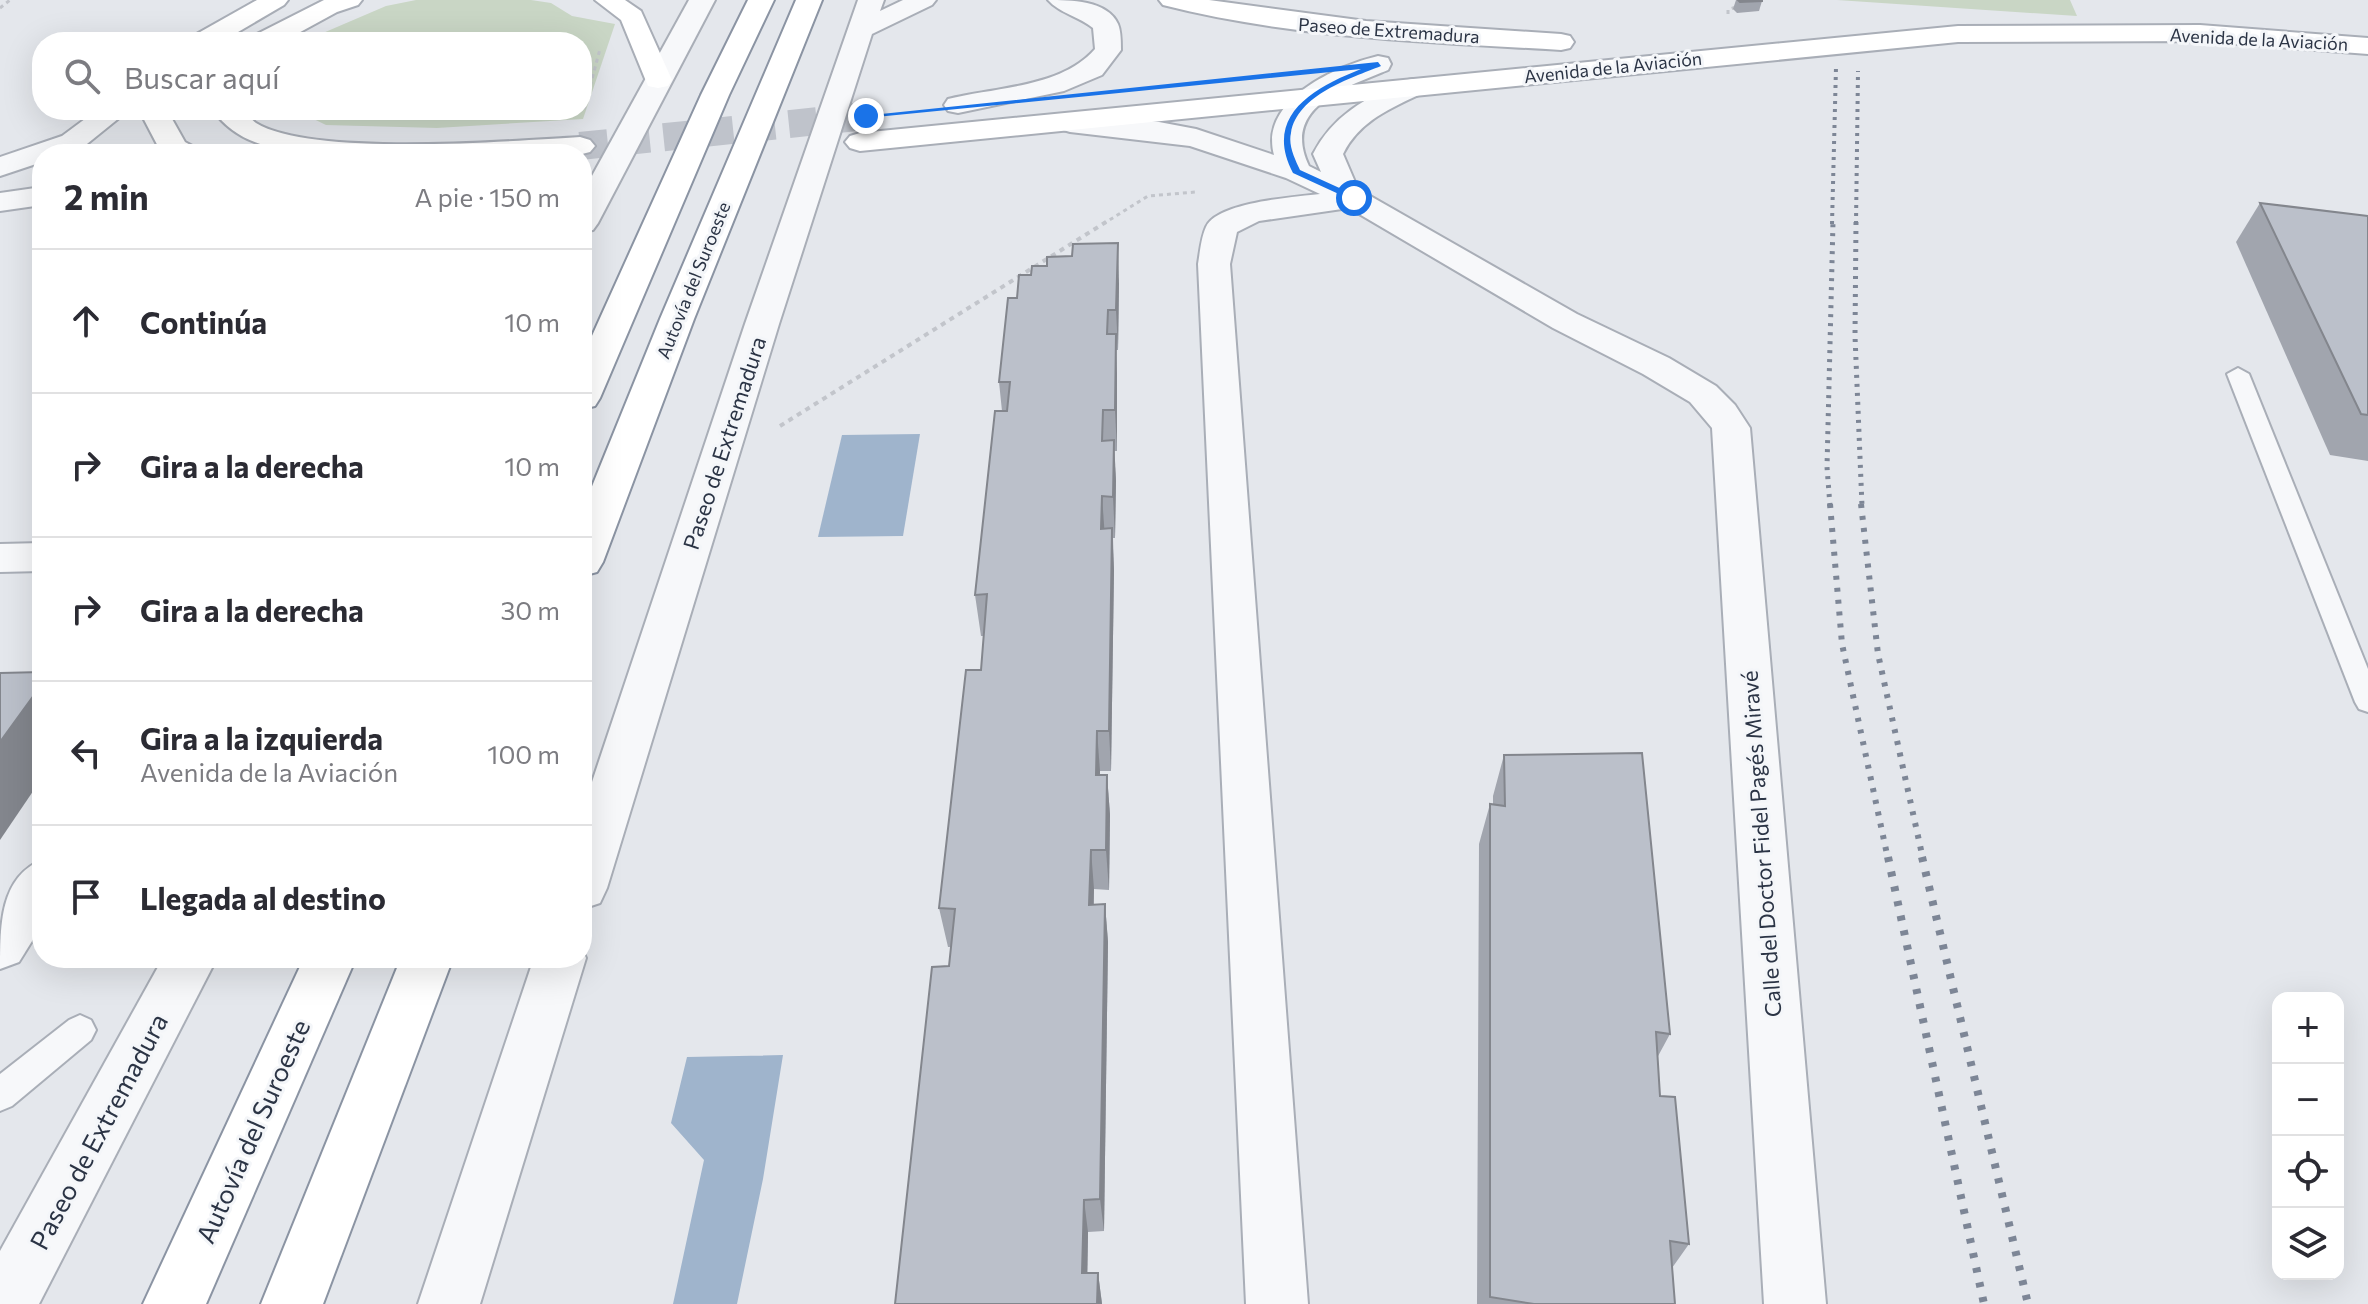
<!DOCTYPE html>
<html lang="es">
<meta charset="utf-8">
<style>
:root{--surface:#fff;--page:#f7f7f7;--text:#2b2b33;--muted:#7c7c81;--line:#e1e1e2}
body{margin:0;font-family:Commissioner,sans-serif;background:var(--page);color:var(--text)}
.controls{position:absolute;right:24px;bottom:24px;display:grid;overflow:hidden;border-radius:16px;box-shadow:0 8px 32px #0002}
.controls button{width:72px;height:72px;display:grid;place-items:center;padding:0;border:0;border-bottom:2px solid var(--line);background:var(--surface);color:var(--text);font:40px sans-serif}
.stop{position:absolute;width:24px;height:24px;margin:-18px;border:6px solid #1a73e8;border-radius:50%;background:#fff}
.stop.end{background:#1a73e8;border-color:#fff;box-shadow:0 2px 8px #0008}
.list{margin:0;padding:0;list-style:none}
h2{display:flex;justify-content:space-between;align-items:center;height:104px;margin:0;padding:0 32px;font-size:34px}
h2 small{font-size:26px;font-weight:400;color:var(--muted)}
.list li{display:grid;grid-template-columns:52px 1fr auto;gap:24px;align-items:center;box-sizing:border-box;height:144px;padding:0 32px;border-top:2px solid var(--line)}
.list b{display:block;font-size:30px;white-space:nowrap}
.list p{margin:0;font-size:26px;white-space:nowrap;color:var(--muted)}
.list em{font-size:26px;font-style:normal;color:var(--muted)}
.icon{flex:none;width:44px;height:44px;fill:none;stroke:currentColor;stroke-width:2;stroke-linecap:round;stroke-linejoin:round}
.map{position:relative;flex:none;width:2368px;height:1304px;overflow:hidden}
.search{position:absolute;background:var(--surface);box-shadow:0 8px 32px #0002;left:32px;top:32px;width:560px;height:88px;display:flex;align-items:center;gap:20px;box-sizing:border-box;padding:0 28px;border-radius:32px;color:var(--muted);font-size:30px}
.panel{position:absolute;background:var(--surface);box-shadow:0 8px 32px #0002;left:32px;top:144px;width:560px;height:824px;border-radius:32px}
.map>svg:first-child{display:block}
.green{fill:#c9d6c5}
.water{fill:#9fb4cc}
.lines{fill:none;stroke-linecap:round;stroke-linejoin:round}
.secondary-tunnel{stroke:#bfc3cb;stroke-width:28;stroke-dasharray:28 14;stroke-linecap:butt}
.service-casing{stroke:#a9aeb7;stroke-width:4}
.minor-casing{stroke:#a9aeb7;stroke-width:4}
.secondary-casing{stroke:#a9aeb7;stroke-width:4}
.motorway-casing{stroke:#8b94a3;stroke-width:4}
.path-far1{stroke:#c2c5cb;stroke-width:3;stroke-dasharray:4 4;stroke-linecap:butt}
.path{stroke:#c2c5cb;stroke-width:4;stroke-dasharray:5 5;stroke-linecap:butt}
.service{fill:#f7f8fa;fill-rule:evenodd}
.minor{fill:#f7f8fa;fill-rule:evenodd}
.secondary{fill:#fff;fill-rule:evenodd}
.motorway{fill:#fff;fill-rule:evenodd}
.rail-far3{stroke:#7d8696;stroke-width:4;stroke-dasharray:3 5;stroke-linecap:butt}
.rail-far2{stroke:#7d8696;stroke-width:5;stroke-dasharray:3 6;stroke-linecap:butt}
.rail-far1{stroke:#7d8696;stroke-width:6;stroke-dasharray:4 8;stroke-linecap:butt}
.rail{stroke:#7d8696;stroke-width:8;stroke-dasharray:5 10;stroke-linecap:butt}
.wall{fill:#a1a5ae}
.shaded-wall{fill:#83868d}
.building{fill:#bbc0ca;stroke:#83868d;stroke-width:2}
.route{fill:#1a73e8}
.labels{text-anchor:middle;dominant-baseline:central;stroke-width:6;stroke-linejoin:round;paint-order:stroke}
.far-street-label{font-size:18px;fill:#2b3445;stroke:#f4f6f9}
.street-label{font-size:22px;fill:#2b3445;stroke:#f4f6f9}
.near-street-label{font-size:26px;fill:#2b3445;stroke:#f4f6f9}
</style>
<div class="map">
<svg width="2368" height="1304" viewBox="0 0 2368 1304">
<rect width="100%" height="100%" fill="#e4e7ec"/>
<g class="green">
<path d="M416,0H531L551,3L572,16L615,24L583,119L437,128L326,125L295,110H582V42H310L316,36L386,6Z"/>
<path d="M1837,0H2070L2077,16Z"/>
</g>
<g class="water">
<path d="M920,434L903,536L818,537L842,435Z"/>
<path d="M783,1055L763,1179L737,1304H673L704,1160L671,1123L687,1057Z"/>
</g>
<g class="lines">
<path class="secondary-tunnel" d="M580,146L866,116"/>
<g class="service-casing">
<g id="service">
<path d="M2238,368L2249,374L2368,669V712L2359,709L2355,702L2227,374Z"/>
<path d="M80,1015L91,1020L96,1030L91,1040L12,1106L0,1111V1074L69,1020Z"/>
</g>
</g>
<g class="minor-casing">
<g id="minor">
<path d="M689,0H715L598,223L593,230L582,232V194Z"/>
<path d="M858,0H884L880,11L903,0H936L932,5L872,34L779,324L607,888L600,903L582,909V812L745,324Z"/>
<path d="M1048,0C1070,0 1107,0 1118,24C1121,31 1121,42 1121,50L1102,75L1064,91L958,113L948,111L944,105L948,99C995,87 1061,88 1095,49L1093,28C1080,17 1059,13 1048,0Z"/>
<path d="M1378,56L1388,58L1391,64L1388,70C1344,88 1281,108 1309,166L1321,172L1313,154C1333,115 1365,99 1403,81L1413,79L1423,81L1427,87L1423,93C1391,108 1359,121 1343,154L1358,189L1577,314L1669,358L1716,386L1735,405L1750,428L1826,1304H1764L1712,428L1690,402L1643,374L1553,328L1349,208L1259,221L1237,232L1230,264L1308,1304H1246L1198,264C1200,252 1201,238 1206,227C1217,202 1295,197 1320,194L1286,178L1190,146L1070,132L1060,129L1056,123L1060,117L1070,114L1159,122L1196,129L1274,155C1259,100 1336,66 1378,56Z"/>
<path d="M97,110H129L82,148L66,154H42V162L0,176V157L62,136Z"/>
<path d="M42,187V205L0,211V193Z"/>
<path d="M42,543V571L0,572V544Z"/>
<path d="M42,860V925L19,962L0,969C0,925 0,877 42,860Z"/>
<path d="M582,949L586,958L480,1304H418L534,958H582Z"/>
<path d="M163,958H217L39,1304H0V1251Z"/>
</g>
</g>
<g class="secondary-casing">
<g id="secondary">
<path d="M257,0H288L284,5L221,42H189L193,36Z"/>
<path d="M324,0H362L358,5L337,12L282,42H249L253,36Z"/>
<path d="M595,0H625L641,11L672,80L668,86L658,88L648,86L621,20Z"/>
<path d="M1159,0H1209L1366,21L1561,34L1570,36L1574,42L1570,48L1561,50C1428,42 1293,38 1163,5Z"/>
<path d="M2200,25L2368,38V54L2200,41L1958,42L860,151L850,148L845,142L850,136L860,133L1958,26Z"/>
<path d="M139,110H167L185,142L196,148L201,154H162Z"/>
<path d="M213,110H243C247,114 252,120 256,123C311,157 511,141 580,137L590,140L595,146L590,152L582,154H307C271,149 235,142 213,110Z"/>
</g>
</g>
<g class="motorway-casing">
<g id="motorway">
<path d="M748,0H774L729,95L600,398L595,406L582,409V358L701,95Z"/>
<path d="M796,0H822L694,319L603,562L597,572L582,576V511L660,319Z"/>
<path d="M304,958H356L206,1304H143Z"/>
<path d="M401,958H453L323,1304H261Z"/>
</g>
</g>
<g class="path-far1">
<path d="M0,8L10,0"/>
<path d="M1728,14V10L1738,6"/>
<path d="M584,109L600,49"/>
<path d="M1103,224L1148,196L1196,192"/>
</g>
<path class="path" d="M780,426L1106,222"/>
<use href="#service" class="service"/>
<use href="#minor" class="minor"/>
<use href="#secondary" class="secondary"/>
<use href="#motorway" class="motorway"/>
<g class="rail-far3">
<path d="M1832,224L1836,67"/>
<path d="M1856,224L1858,71"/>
</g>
<g class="rail-far2">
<path d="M1856,222L1855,336L1862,506"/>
<path d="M1830,506L1827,467L1833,222"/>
</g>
<g class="rail-far1">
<path d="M1830,504L1842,644L1888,859"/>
<path d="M1861,504L1878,654L1923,859"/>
</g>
<g class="rail">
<path d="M1888,857L1984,1304"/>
<path d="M1922,857L2028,1304"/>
</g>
</g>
<g class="wall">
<path d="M1736,0H1762V1L1759,11L1737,13L1733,9Z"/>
<path d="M2260,203L2368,216V461L2330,455L2236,242Z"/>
<path d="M1119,283L1118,350H1116L1117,451H1114L1116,481L1115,538H1113L1114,570L1111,771H1100V775H1107L1110,815L1109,890L1094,889V904H1105L1108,942L1104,1231L1088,1232L1087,1273H1098L1102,1304H895L949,966L951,947H948L939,908L981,670L984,636H981L975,595L1002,411L999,382L1017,298Z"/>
<path d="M1504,755L1670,1034L1657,1058L1660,1096L1689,1244L1672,1268L1675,1304H1477L1479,844L1490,804L1493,805V796Z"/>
</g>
<g class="shaded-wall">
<path d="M1118,243L1119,283L1118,350L1116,310Z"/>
<path d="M1116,334L1117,374V451L1115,410Z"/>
<path d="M1114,440L1116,481L1115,538L1113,497Z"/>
<path d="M1102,496L1105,538L1101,529Z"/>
<path d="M1112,528L1114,570L1111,771L1109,731Z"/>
<path d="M42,684V778L0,840V742Z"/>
<path d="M1097,731L1100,771L1099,815L1096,775Z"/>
<path d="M1107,775L1110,815L1109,890L1106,850Z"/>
<path d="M1091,850L1094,889L1092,943L1089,905Z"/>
<path d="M1105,904L1108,942L1104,1231L1100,1199Z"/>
<path d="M1084,1200L1088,1232L1087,1304L1082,1273Z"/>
<path d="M1098,1273L1102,1304H1097Z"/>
</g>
<g class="building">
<path d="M1738,0H1762V1L1740,2Z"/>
<path d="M2260,203L2368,216V415L2361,414Z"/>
<path d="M1118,243L1116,310H1108L1107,334H1116L1115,410H1103L1102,441L1114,440L1113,497L1102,496L1101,529L1112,528L1109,731H1097L1096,775H1107L1106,850H1091L1089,905L1105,904L1100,1199L1084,1200L1082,1273H1098L1097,1304H895L932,967L949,966L955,909L939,908L966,670H981L987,594L975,595L995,411H1007L1010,382H999L1008,298H1017L1019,275H1031L1032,266H1047V257L1072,256L1073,244Z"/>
<path d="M42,672V684L0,742V673Z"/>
<path d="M1642,753L1670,1034L1656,1032L1660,1096L1675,1097L1689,1244L1670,1241L1675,1304H1534L1490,1297V804L1505,806L1504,755Z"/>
</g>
<path class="route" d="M1378,62L1381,66C1351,78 1297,95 1291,133C1288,145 1295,159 1300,170L1357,196L1354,201L1293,173C1263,116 1313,88 1361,69L866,118L862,116Z"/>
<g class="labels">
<g class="far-street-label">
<text transform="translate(1389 30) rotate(4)">Paseo de Extremadura</text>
<text transform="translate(2259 39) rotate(3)">Avenida de la Aviación</text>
<text transform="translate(1613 67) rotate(-6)">Avenida de la Aviación</text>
<text transform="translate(693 280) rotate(-68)">Autovía del Suroeste</text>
</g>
<g class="street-label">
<text transform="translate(724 443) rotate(-72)">Paseo de Extremadura</text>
<text transform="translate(1761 844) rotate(-94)">Calle del Doctor Fidel Pagés Miravé</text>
</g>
<g class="near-street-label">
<text transform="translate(98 1131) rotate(-62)">Paseo de Extremadura</text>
<text transform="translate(252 1131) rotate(-66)">Autovía del Suroeste</text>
</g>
</g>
</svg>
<div class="controls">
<button>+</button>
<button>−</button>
<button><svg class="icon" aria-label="locate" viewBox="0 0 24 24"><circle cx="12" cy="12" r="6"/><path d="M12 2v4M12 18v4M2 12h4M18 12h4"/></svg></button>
<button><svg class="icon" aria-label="layers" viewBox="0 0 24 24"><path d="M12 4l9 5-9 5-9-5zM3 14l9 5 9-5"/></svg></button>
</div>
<div class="stop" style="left:1354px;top:198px"></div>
<div class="stop end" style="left:866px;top:116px"></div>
<div class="search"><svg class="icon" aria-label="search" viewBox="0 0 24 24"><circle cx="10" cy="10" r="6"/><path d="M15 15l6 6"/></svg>Buscar aquí</div>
<section class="panel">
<h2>2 min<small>A pie · 150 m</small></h2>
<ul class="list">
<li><svg class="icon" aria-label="ahead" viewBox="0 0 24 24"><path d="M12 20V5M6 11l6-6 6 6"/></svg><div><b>Continúa</b></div><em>10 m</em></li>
<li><svg class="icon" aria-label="right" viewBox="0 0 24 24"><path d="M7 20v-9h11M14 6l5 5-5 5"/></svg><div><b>Gira a la derecha</b></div><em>10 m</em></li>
<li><svg class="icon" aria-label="right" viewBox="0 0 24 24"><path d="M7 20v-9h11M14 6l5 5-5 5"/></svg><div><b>Gira a la derecha</b></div><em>30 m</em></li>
<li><svg class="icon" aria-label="left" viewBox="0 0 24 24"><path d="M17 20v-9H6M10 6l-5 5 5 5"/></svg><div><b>Gira a la izquierda</b><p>Avenida de la Aviación</p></div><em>100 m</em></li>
<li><svg class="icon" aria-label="arrive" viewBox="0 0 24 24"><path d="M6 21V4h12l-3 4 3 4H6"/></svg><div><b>Llegada al destino</b></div></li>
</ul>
</section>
</div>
